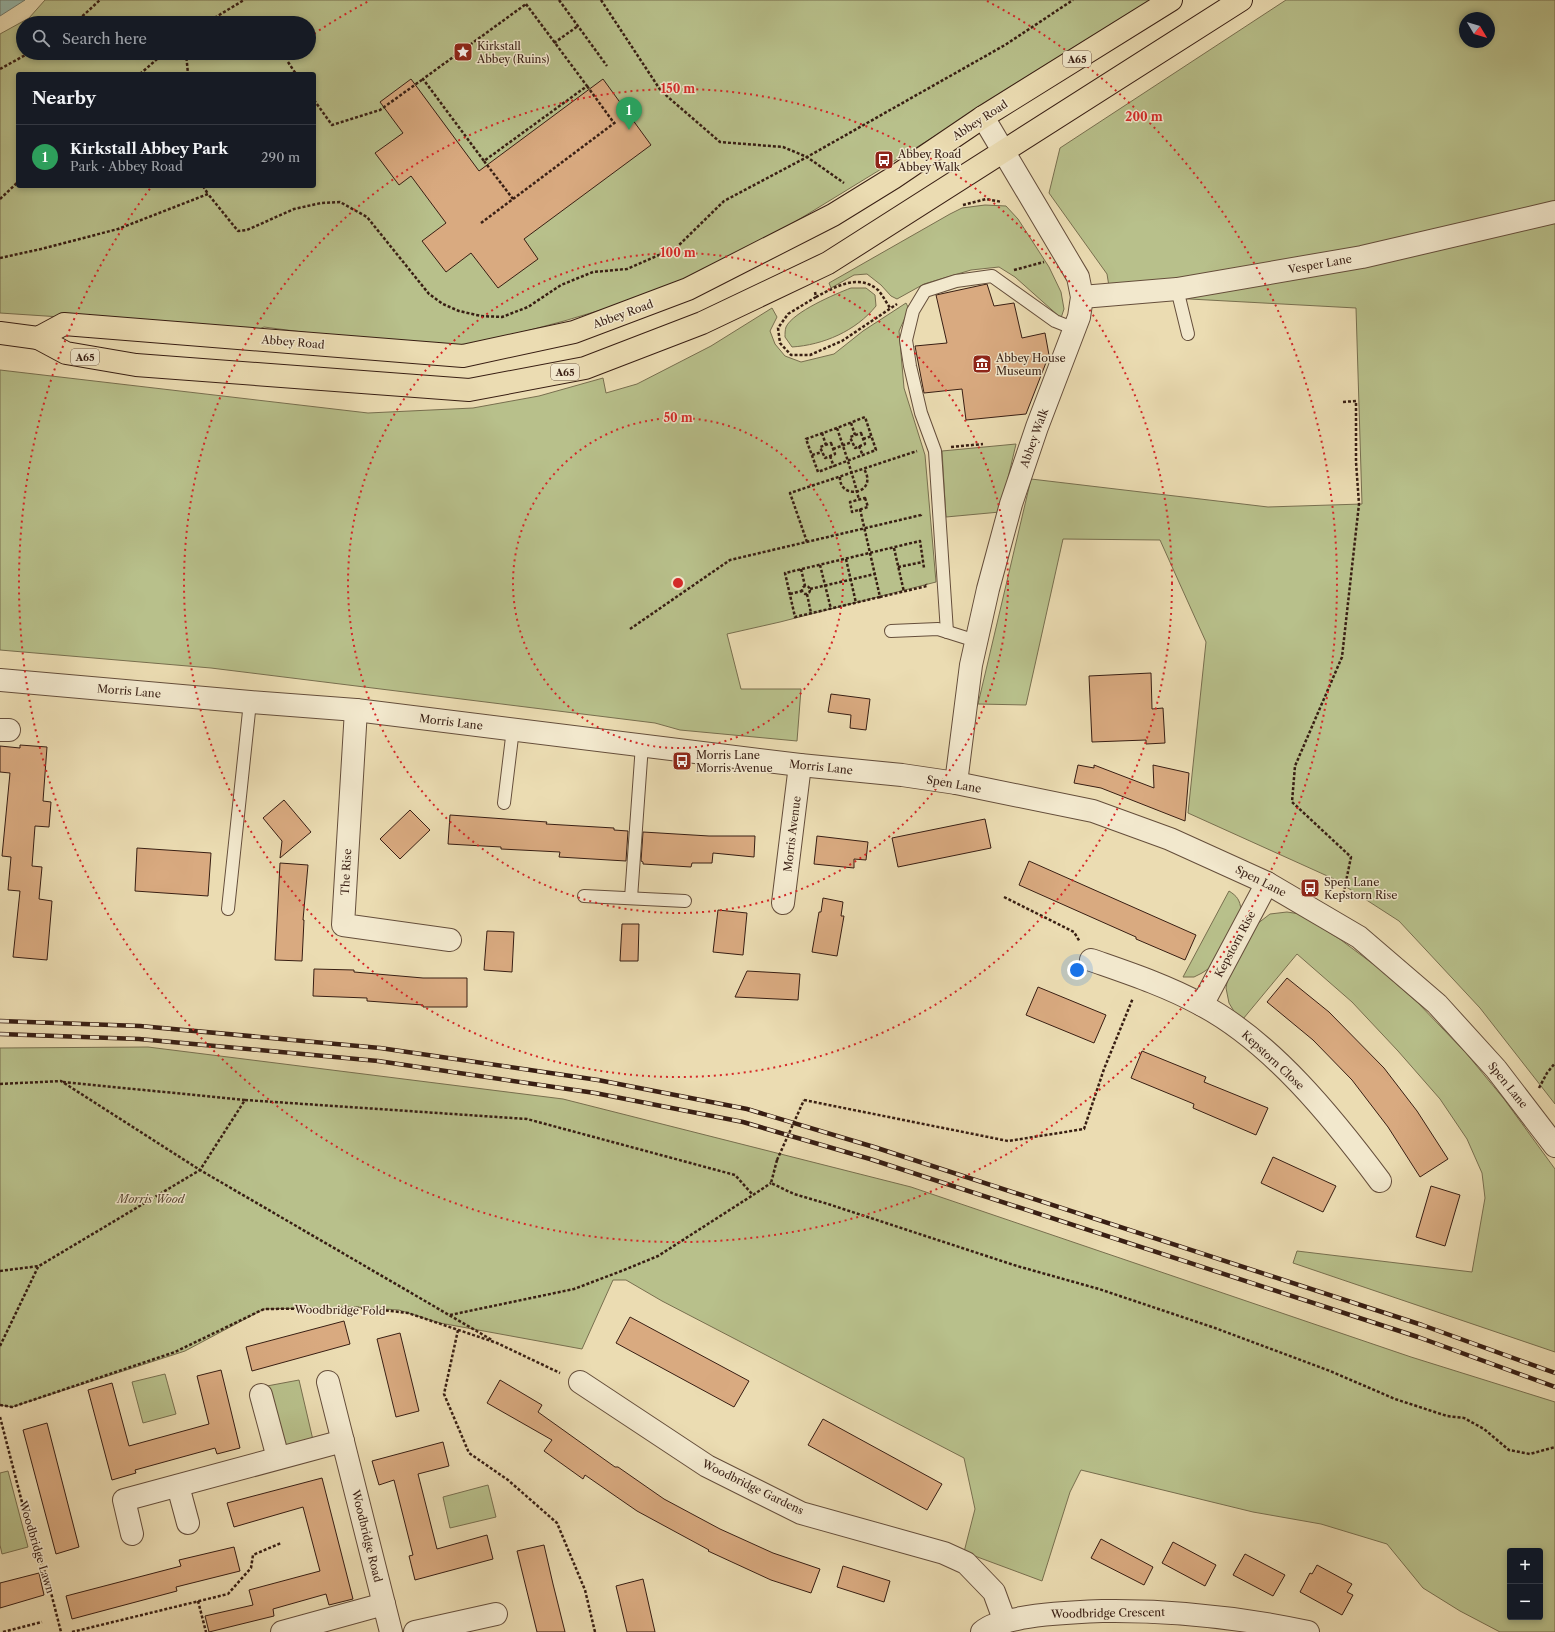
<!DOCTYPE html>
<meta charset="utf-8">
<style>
:root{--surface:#171b24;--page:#20242c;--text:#f1f3f6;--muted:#9ea1a6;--line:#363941;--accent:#b45309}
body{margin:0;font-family:"Libre Caslon Text",serif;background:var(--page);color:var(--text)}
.controls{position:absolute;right:12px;bottom:12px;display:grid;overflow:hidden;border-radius:4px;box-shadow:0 2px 6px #0003}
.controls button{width:36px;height:36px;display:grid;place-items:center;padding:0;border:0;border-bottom:1px solid var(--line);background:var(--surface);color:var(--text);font:20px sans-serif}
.compass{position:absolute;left:1459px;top:12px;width:36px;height:36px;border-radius:50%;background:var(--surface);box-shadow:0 2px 6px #0003;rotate:128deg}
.you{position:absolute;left:1077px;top:970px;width:14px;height:14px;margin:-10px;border:3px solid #fff;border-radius:50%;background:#1a73e8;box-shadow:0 0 0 6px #1a73e833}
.badge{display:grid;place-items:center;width:26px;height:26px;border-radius:50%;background:var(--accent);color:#fff;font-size:13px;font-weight:700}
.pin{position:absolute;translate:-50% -33px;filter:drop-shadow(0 1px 2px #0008)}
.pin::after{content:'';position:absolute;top:21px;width:14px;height:12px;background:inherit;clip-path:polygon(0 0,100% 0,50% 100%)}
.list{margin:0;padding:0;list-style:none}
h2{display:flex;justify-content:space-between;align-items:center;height:52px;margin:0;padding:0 16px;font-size:17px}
h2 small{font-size:13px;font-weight:400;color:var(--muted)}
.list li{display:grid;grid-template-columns:26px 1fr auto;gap:12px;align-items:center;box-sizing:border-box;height:64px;padding:0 16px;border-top:1px solid var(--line)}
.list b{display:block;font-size:15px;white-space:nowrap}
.list p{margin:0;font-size:13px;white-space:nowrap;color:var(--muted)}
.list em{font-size:13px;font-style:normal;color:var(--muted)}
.icon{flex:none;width:22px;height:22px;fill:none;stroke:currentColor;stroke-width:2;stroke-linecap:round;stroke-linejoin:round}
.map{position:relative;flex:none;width:1555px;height:1632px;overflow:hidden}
.search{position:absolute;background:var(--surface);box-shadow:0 2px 6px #0003;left:16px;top:16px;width:300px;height:44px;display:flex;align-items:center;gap:10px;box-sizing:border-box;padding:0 14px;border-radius:22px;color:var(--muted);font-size:15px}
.panel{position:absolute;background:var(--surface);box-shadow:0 2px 6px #0003;left:16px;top:72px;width:300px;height:116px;border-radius:4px}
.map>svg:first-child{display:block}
.green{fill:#b8c08b;stroke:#786f4f;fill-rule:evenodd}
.water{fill:#98bbaf;stroke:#727c71}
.building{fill:#d9aa80;stroke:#381e13}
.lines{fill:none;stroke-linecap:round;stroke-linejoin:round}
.service-casing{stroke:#654e3b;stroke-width:14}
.minor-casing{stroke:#654e3b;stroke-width:24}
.tertiary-casing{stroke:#654e3b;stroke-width:24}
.primary-casing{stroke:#381e13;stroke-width:24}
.path{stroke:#381e13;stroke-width:2.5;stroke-dasharray:3 2;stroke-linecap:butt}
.service{stroke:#f2e8cd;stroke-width:12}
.minor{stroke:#f2e8cd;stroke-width:22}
.tertiary{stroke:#f2e8cd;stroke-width:22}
.primary{stroke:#ebdcb2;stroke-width:22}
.rail-casing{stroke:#381e13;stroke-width:4.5}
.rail{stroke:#f2e8cd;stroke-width:3;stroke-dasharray:9;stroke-linecap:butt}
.path-bridge{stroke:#381e13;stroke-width:2.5;stroke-dasharray:3 2;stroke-linecap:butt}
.ring{fill:none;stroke:#d62828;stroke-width:2;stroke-dasharray:2 4}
.labels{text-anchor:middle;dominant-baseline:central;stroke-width:3;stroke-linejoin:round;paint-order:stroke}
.shield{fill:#f2e8cd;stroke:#705b4b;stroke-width:1}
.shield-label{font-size:10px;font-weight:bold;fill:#381e13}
.poi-label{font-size:11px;fill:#381e13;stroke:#f2e8cd;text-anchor:start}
.street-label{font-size:11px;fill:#381e13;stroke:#f2e8cd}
.park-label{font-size:11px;font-style:italic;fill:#584631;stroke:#f2e8cd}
.centre{fill:#d62828;stroke:#f2e8cd;stroke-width:2}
.ring-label{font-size:12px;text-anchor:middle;font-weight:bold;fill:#d62828;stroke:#f2e8cd;stroke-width:3;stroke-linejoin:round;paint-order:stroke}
</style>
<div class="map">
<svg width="1555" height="1632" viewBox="0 0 1555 1632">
<rect width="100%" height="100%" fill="#ebdcb2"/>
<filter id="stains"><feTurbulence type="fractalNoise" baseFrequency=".005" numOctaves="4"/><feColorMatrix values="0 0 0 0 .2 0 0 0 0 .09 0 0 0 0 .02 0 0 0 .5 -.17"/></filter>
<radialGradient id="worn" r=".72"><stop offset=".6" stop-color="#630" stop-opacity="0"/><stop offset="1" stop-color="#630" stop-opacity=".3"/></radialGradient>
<g class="green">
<path d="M45,0H1165L1059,60L785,228L664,291L564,321L462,348L387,343L264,327L250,333L152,323L0,313V34L29,18ZM23,23H309V53H23ZM18,74H314V186H18Z"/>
<path d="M1286,0H1555V1104L1480,1008L1399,921L1334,879L1188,813L1206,642L1160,540L1063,539L1026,705L978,704L1031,479L1268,507L1362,504L1356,308L1171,298L1112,305L1107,274L1049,193L1060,148ZM1465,18H1489V42H1465Z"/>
<path d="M985,205L1006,206L1018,219L1049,267L1061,292L1064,309L1061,318L1015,277L999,267L971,270L924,284L897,299L891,296L881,285L867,274L854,275L831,288L829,283L950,214L962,208Z"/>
<path d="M851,288H866L875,295L876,306C856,331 823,345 792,347L785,337C785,334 785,330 786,327C793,312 835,294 851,288Z"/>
<path d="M906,303L909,309L899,331L904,388L925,455L936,582L780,622L727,634L741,689H801L797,741L680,730L655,723L211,668L0,650V370L368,413L473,408L539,396L603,378L606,393L637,384L711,346L772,308L777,317L770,331L775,344L785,356L801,362L834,354L863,331Z"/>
<path d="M1016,444L1000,512L946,517L942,451Z"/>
<path d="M1229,891C1237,896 1240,900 1241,910L1211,967L1202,973L1194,977H1183Z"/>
<path d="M1287,912L1300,914L1341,940L1377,967L1418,1003L1466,1053L1504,1099L1555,1169V1352L1293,1263L1297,1251L1472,1272L1485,1198L1482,1173L1467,1139L1440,1099L1398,1051L1352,1002L1297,954L1243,1019L1235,1013L1229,1003L1226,988L1228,977L1257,924L1270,914Z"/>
<path d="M148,1047L563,1099L911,1187L1411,1357L1555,1402V1632H1500L1460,1611L1423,1588L1387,1544L1321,1524L1253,1512L1081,1470L1070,1492L1042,1581L964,1552L975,1509L964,1458L662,1301L626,1280H613L582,1349L440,1323L399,1310L355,1307L264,1309L185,1351L12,1407L0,1405V1048ZM1510,1551H1540V1617H1510Z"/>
<path d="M165,1374L176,1414L143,1423L132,1382Z"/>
<path d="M299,1380L313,1440L282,1449L267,1386Z"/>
<path d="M8,1471L28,1547L2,1554L0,1545V1473Z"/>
<path d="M488,1485L496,1517L450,1528L443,1497Z"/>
</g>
<path class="water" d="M0,0H25L0,16Z"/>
<g class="building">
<path d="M411,79L479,171L603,79L651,145L524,239L538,259L498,288L471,253L446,272L422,241L446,223L411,176L399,185L375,153L403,133L380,102Z"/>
<path d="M987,284L994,306L1014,303L1022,338L1045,333L1049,355L1026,414L966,420L962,389L924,393L915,346L947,343L936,295Z"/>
<path d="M1151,673L1152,709L1163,708L1165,743L1146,744V740L1092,742L1089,676Z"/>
<path d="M831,694L870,699L866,730L850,728L851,715L828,712Z"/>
<path d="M20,745L47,747L43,801L51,802L49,827L35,826L32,866L42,867L39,899L52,901L47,960L13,957L20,891L8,890L11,857L2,856L10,773L0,772V746L20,748Z"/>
<path d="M1078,765L1094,768V765L1154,788L1153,765L1189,773L1185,821L1101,788L1074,783Z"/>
<path d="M284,800L311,832L280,858L282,841L263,818Z"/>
<path d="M410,810L430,830L400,859L380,839Z"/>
<path d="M450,815L547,822L546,824L614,828V830L628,831L626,861L559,857L560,852L501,849V847L448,844Z"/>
<path d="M985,819L991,848L898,867L892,838Z"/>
<path d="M643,832L709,836H755L754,857L713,853L712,863H692L691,867L643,864V862L641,861Z"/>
<path d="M817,836L868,842L866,860L854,859V868L814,864Z"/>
<path d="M137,848L211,853L208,896L135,891Z"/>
<path d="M1029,861L1196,935L1185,960L1136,939V937L1019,885Z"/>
<path d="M280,863L308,865L303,920H304L302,961L275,960Z"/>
<path d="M823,898L843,902L841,916H844L837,956L812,952L819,912H821Z"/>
<path d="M718,910L747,913L743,955L713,952Z"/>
<path d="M622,924H639L638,961H620Z"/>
<path d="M487,931L514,932L512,972L484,970Z"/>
<path d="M314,969L354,970V972L423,978H467V1007H423V1005L367,1001V998L313,996Z"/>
<path d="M747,971L800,974L798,1000L735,997Z"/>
<path d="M1287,978L1329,1012L1384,1068L1417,1111L1448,1159L1420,1177L1388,1127L1352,1080L1313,1040L1267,1002Z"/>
<path d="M1038,987L1106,1015L1094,1043L1026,1015Z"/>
<path d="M1142,1051L1206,1077L1204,1082L1268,1108L1256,1135L1193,1108L1194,1104L1131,1078Z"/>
<path d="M1273,1157L1336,1186L1323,1212L1261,1183Z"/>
<path d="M1431,1186L1460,1195L1445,1246L1416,1237Z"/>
<path d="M630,1317L749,1381L734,1407L616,1343Z"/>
<path d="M344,1321L350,1344L252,1371L246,1347Z"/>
<path d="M400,1333L419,1411L396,1417L377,1339Z"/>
<path d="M221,1370L240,1448L217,1454L215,1448L135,1470L136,1473L112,1480L88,1390L112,1383L129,1446L209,1424L197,1376Z"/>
<path d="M500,1380L542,1405L538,1412L615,1467H618L664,1499L720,1529L773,1553L820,1569L811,1593L771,1580L708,1551L709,1550L637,1511L585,1475L583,1479L544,1451L552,1440L487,1403Z"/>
<path d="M823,1419L942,1484L927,1510L808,1445Z"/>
<path d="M47,1423L79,1547L56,1554L23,1430Z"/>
<path d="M443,1442L449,1466L418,1474L437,1549L487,1535L493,1559L415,1580L409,1556L413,1555L394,1480L379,1485L372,1461Z"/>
<path d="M322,1478L353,1599L329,1605L326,1594L273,1609L274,1616L209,1632L205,1616L253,1605L249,1590L320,1571L303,1507L234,1527L227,1503Z"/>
<path d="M1101,1539L1153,1567L1144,1585L1091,1558Z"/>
<path d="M1173,1542L1216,1565L1205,1586L1162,1563Z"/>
<path d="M544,1545L553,1584L565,1632H537L517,1551Z"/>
<path d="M234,1547L240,1571L176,1587L177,1591L72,1619L66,1596L181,1566L179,1560Z"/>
<path d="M1245,1554L1285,1575L1273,1596L1233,1575Z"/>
<path d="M1317,1565L1352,1584L1347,1592L1353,1595L1342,1615L1300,1592L1310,1573L1312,1574Z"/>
<path d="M843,1566L890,1581L884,1602L837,1587Z"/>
<path d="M39,1573L44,1595L0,1608V1583Z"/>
<path d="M643,1579L655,1632H627L616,1586Z"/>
</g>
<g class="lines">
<g class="service-casing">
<g id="service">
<path d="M1177,289L1188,334"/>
<path d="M891,631L938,629L976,641"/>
<path d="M947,632L935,451L921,413L910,366L906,340L913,311L925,291L956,281L992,276L1055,321L1075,329"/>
<path d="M504,803L513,729"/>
<path d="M584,896L685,901"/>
<path d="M631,898L642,745"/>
<path d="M228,909L250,702"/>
</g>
</g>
<g class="minor-casing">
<g id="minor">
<path d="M1082,297L1177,289L1362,257L1555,212"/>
<path d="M356,710L343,925L450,940"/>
<path d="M0,730H9"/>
<path d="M956,783L971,665L988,589L1011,504L1037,427L1079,317L1082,297L1078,277L983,117"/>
<path d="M783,903L800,765"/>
<path d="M1091,960C1128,973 1165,985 1200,1004C1271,1041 1333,1118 1380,1181"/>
<path d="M1202,1005L1267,883"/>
<path d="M328,1382L391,1632"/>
<path d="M580,1382L707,1466L801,1513L944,1553L966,1563L994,1592L1005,1622"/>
<path d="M261,1395L278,1458"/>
<path d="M178,1486L188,1523"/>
<path d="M132,1534L124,1500L343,1441"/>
<path d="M282,1632L384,1604"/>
<path d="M415,1632L496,1614"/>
<path d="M982,1632C992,1623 1009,1621 1021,1618C1048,1613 1076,1612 1103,1611C1174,1610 1238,1617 1308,1632"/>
</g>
</g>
<g class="tertiary-casing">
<path id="tertiary" d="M0,680L250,702L356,710L800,765L902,775L956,783L1093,811L1170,839L1267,883L1359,937L1437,1004L1496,1069L1555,1146"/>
</g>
<g class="primary-casing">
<g id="primary">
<path d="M0,333L38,338L64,324L463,356L574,332L688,289L833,215L893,178L983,117L1171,0"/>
<path d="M38,338L66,353L136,365L469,390L585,368L702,323L828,263L1241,0"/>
</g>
</g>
<g class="path">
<path d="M559,0L607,66"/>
<path d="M601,0L661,91L720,142L783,147L807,157L844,183"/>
<path d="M526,4L587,86L484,161L423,79Z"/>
<path d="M75,23L100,0"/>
<path d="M206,23L244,0"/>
<path d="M554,43L578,26"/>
<path d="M186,53L188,74"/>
<path d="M288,62L296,74"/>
<path d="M0,69L29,53"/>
<path d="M140,74L164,53"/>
<path d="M587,86L614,123"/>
<path d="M314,100L332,125L380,110L423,79"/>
<path d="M484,161L513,199"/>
<path d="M203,186L208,194"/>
<path d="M0,199L18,182"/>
<path d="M963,205L986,199L1002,202"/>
<path d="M481,223L617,121"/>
<path d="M0,258L41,249L118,229L208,194L238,231L247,230L294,209L321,203L340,202L367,217L429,294L443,304L459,311L481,316L502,317L528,307L561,285L593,272L627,269L677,247L724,201L807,157L1005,45L1073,0"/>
<path d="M1014,270L1044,262"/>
<path d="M815,292L816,297L788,314L778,328L780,343L791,355H810L842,341L897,304"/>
<path d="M816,297C835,287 858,273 878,290C882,294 886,302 890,308"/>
<path d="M1343,402L1356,401V462L1359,504L1342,657L1295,766L1292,802L1351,857L1343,896"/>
<path d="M851,423L855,435"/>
<path d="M837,428L806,439L818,472L876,450L865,417L837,428C845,452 853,475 859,500"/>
<path d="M822,433L826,445"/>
<path d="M861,433L865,444L855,448L850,437Z"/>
<path d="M863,439L872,436"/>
<path d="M831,443L835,454L825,458L820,447Z"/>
<path d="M859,446L863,456"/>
<path d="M951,447L983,444"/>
<path d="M833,449L852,442"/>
<path d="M812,455L822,452"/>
<path d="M830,456L834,467"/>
<path d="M840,477C839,501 879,494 864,469"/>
<path d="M865,498L868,507L852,512L850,502Z"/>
<path d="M860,509L880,597L927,586L926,584"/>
<path d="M807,542L790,493L917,451"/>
<path d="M894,548L904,592"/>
<path d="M846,559L856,603"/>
<path d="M820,565L831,609"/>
<path d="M898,567L923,562"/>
<path d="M801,569L805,586"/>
<circle cx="806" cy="590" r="4"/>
<path d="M810,589L875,574"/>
<path d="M790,594L802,591"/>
<path d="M807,594L811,613"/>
<path d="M880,597L795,617L785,573L920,541L924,568"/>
<path d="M630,629L730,560L921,515V513"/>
<path d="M1004,897L1074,932L1080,942"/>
<path d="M0,1084L61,1081L200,1170L492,1340"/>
<path d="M1539,1088L1547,1073L1555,1063"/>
<path d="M245,1100L527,1119L735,1175L753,1195L771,1183"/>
<path d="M804,1100L1008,1141L1084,1129L1104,1069L1133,998"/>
<path d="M777,1160L771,1183L794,1194L828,1204L1017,1266L1099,1289L1215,1328L1330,1371L1395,1399L1447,1416L1464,1418L1484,1429L1509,1450L1530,1454L1555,1447"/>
<path d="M0,1271L39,1266L200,1170L245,1100L63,1082"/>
<path d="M450,1315L574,1289L624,1270L658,1256L753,1195"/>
<path d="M458,1330L444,1394L469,1453L508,1480L557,1523L585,1590L595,1632"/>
<path d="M0,1346L38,1267"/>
<path d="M0,1405L12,1407L175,1352L264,1309L364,1308L408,1313L497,1343L560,1373"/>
<path d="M0,1417L32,1541L47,1577L61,1632"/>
<path d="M198,1601L206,1632"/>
<path d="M3,1632L42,1622"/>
<path d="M72,1632L228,1594L251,1568L253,1555L281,1543"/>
</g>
<use href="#service" class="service"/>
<use href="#minor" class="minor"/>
<use href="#tertiary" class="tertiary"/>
<use href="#primary" class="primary"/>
<g class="rail-casing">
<g id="rail">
<path d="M0,1021L140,1026L380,1048L598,1080L747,1109L874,1147L1422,1325L1555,1373"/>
<path d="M0,1034L139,1039L378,1061L595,1093L743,1122L870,1159L1418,1337L1555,1387"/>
</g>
</g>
<use href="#rail" class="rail"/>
<path class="path-bridge" d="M777,1160L804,1100"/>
</g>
<g class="ring">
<circle cx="678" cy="583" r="165"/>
<circle cx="678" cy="583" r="330"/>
<circle cx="678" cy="583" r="494"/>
<path d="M309 37A659 659 0 0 1 369 1M987 1A659 659 0 1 1 152 186"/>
</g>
<defs>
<g id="sight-square" transform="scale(1)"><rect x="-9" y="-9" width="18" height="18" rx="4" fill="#8f2418" stroke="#f2e8cd"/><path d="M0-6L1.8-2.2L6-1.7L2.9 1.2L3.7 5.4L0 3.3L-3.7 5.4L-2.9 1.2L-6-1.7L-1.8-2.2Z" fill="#fff"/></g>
<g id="bus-square" transform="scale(1)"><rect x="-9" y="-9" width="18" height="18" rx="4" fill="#8f2418" stroke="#f2e8cd"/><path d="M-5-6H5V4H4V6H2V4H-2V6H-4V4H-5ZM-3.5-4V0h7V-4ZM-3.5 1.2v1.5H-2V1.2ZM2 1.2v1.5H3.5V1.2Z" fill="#fff"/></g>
<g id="museum-square" transform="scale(1)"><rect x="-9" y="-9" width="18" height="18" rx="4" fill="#8f2418" stroke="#f2e8cd"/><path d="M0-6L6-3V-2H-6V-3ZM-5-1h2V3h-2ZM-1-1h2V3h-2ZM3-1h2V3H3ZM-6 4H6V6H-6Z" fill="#fff"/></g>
</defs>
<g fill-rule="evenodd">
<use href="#sight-square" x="463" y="52"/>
<use href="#bus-square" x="884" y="160"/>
<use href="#museum-square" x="982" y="364"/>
<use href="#bus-square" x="682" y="761"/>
<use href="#bus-square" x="1310" y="888"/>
</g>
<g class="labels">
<g class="shield">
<rect x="1063" y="51" width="28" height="16" rx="3"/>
<rect x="71" y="349" width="28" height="16" rx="3"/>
<rect x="551" y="364" width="28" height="16" rx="3"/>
</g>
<g class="shield-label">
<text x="1077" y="59">A65</text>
<text x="85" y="357">A65</text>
<text x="565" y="372">A65</text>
</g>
<g class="poi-label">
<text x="477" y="46">Kirkstall<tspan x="477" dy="13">Abbey (Ruins)</tspan></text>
<text x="898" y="154">Abbey Road<tspan x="898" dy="13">Abbey Walk</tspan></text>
<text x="996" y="358">Abbey House<tspan x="996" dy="13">Museum</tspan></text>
<text x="696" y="755">Morris Lane<tspan x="696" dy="13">Morris Avenue</tspan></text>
<text x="1324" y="882">Spen Lane<tspan x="1324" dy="13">Kepstorn Rise</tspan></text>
</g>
<g class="street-label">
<text transform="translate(980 120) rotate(-33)">Abbey Road</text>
<text transform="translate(1320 264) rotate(-10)">Vesper Lane</text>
<text transform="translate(623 314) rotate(-20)">Abbey Road</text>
<text transform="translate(293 342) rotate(5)">Abbey Road</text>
<text transform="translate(1034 438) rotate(-70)">Abbey Walk</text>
<text transform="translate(129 691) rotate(5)">Morris Lane</text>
<text transform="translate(451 722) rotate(7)">Morris Lane</text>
<text transform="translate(821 767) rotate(6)">Morris Lane</text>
<text transform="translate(954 784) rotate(10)">Spen Lane</text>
<text transform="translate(792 834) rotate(-83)">Morris Avenue</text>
<text transform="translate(346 872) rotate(-87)">The Rise</text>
<text transform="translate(1261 881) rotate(27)">Spen Lane</text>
<text transform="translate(1235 944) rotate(-62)">Kepstorn Rise</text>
<text transform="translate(1273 1060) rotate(43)">Kepstorn Close</text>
<text transform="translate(1508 1085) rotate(51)">Spen Lane</text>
<text transform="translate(340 1310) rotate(1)">Woodbridge Fold</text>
<text transform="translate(753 1487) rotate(26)">Woodbridge Gardens</text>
<text transform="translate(367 1536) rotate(76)">Woodbridge Road</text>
<text transform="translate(37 1547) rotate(73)">Woodbridge Lawn</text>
<text transform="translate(1108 1613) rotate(-1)">Woodbridge Crescent</text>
</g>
<g class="park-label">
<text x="151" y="1199">Morris Wood</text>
</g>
</g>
<circle cx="678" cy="583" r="6" class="centre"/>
<g class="ring-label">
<text x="678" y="93">150 m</text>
<text x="1144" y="121">200 m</text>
<text x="678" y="257">100 m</text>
<text x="678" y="422">50 m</text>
</g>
<rect width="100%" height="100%" filter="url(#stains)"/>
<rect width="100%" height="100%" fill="url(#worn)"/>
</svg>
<div class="controls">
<button>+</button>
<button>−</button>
</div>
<svg class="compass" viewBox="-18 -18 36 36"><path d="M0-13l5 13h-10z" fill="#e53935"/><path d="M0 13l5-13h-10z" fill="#9ea1a6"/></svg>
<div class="you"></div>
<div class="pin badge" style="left:629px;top:130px;background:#2e9e5b">1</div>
<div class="search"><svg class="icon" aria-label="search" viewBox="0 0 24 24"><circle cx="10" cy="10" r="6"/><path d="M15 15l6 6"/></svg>Search here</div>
<section class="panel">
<h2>Nearby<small></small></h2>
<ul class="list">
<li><span class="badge" style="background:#2e9e5b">1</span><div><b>Kirkstall Abbey Park</b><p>Park · Abbey Road</p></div><em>290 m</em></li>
</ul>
</section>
</div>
